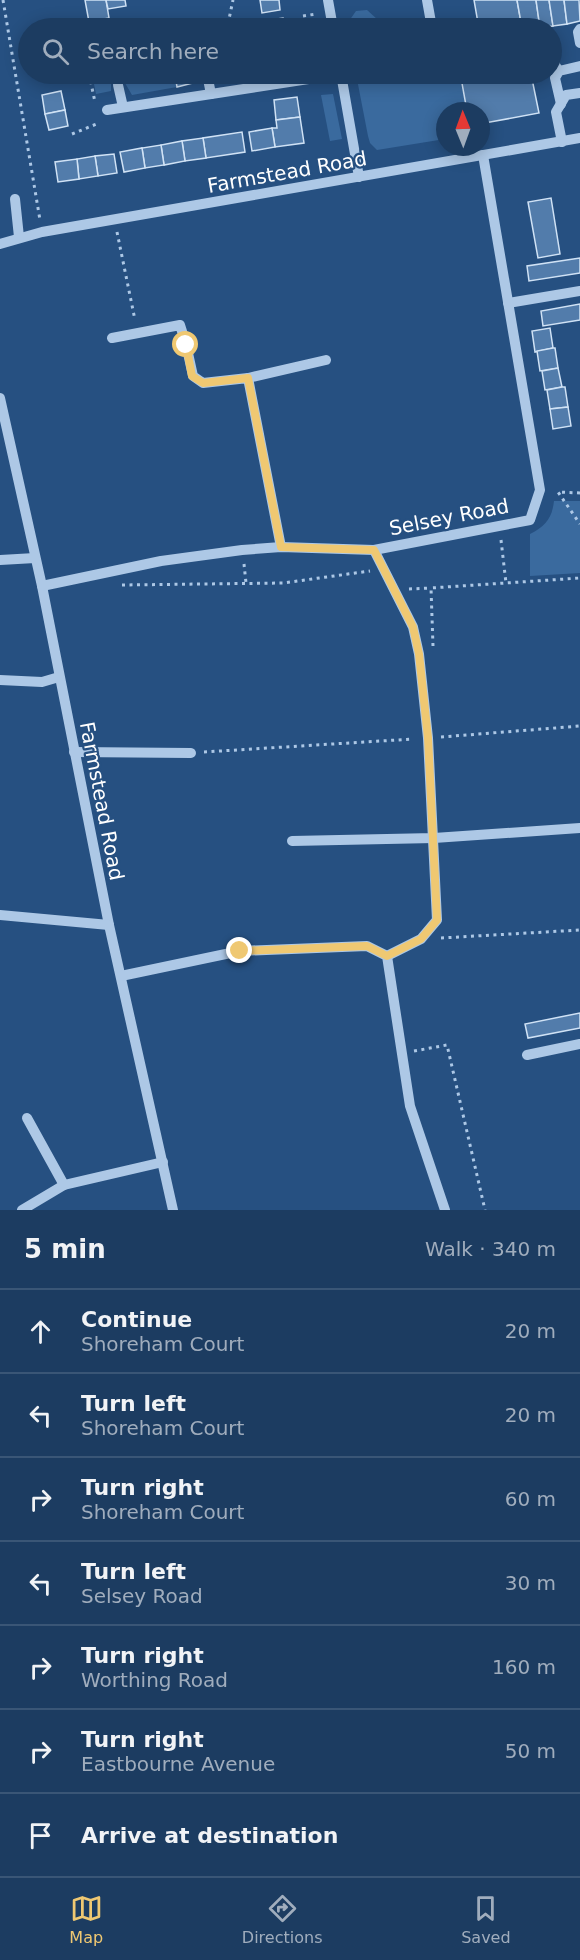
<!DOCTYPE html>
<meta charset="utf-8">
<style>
:root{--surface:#1c3c61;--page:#254367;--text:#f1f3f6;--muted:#a0adbd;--line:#3a5676;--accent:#efc872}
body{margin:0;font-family:"DejaVu Sans",sans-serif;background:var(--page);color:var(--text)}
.compass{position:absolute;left:436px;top:102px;width:54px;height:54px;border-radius:50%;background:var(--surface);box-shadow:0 3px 15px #0003;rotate:359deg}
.stop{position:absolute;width:18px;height:18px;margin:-14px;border:4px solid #efc872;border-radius:50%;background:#fff}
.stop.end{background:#efc872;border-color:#fff;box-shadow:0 2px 6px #0008}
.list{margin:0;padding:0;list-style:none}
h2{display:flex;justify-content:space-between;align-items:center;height:78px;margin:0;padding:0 24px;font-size:26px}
h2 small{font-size:20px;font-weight:400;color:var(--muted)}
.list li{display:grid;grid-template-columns:39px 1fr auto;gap:18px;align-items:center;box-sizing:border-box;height:84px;padding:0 24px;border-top:2px solid var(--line)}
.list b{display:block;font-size:22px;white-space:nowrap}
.list p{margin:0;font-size:20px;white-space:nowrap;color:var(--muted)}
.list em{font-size:20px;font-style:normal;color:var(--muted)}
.icon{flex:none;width:33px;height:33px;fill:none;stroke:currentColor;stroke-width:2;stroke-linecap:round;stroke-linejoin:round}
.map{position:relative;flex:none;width:580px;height:1210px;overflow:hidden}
.search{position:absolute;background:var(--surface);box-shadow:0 3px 15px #0003;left:18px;right:18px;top:18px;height:66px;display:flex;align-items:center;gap:15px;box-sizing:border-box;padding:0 21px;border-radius:33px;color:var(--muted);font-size:22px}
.sheet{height:666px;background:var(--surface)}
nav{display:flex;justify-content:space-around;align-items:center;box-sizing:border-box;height:84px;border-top:2px solid var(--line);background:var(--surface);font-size:16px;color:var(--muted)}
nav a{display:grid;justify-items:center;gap:3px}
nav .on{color:var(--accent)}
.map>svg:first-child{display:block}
.green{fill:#3a6a9e}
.building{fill:#527cab;stroke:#d0e2f5;stroke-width:1.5}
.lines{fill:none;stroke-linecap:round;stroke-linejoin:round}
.path{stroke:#adc8e6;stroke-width:3;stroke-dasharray:3 4.5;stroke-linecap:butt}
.minor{stroke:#adc8e6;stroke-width:10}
.route{stroke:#efc872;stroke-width:8}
.labels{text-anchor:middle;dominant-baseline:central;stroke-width:4.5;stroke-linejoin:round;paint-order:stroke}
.street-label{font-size:20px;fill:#fff;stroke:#265081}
</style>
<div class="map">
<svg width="580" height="1210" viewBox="0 0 580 1210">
<rect width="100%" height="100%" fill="#265081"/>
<g class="green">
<path d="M367,10L378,20L383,18L385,28H348L347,24L356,11Z"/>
<path d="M92,74H175L177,87L132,95L125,83H111V91L96,94Z"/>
<path d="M356,74H394L396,83L447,74H459L467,111H445V139L377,150L370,143L368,136Z"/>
<path d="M333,94L342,139L330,141L321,95Z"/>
<path d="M554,501H580V573L530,576V534C546,526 552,518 554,501Z"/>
</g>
<g class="building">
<path d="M85,0H106L109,18L89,22Z"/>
<path d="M106,0H125L126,6L108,9Z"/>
<path d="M260,0H279L280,10L262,13Z"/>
<path d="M474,0H517L522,28H464L463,26L478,23Z"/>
<path d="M517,0H536L540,28H522Z"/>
<path d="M536,0H549L553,26L540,28Z"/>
<path d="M549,0H564L567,24L553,26Z"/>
<path d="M564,0H579L580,21L567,24Z"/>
<path d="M283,18L284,28H265L264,21Z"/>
<path d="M175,74H191L193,83L177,87Z"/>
<path d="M479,74H531L539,113L485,123L481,111H467L461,78Z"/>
<path d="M61,91L65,110L45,114L42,95Z"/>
<path d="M297,97L300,117L276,120L274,100Z"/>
<path d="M65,110L68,126L49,130L45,114Z"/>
<path d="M300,117L304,143L275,147L272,128H277L276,120Z"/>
<path d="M272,128L275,147L252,151L249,132Z"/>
<path d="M242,132L245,152L206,158L203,138Z"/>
<path d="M203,138L206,158L185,161L182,141Z"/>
<path d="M182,141L185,161L164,165L161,145Z"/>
<path d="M161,145L164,165L145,168L142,148Z"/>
<path d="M142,148L145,168L124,172L120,152Z"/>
<path d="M114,154L117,173L98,176L95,156Z"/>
<path d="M95,156L98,176L79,179L77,159Z"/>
<path d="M77,159L79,179L58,182L55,162Z"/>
<path d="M551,198L560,254L538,258L528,202Z"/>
<path d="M580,258V273L529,281L527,266Z"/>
<path d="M580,304V320L543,326L541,311Z"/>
<path d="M550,328L553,348L535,352L532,331Z"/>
<path d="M553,348H555L558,368L540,371L537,351Z"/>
<path d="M558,368L562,387L545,390L542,371Z"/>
<path d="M562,387H565L568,407L550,409L547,390Z"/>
<path d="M568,407L571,426L553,429L550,409Z"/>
<path d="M580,1013V1028L528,1038L525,1024Z"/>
</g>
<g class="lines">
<g class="path">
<path d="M3,0L40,220"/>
<path d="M303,16L316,14"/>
<path d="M228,24L233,0"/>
<path d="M200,28L228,24L229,28"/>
<path d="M89,74L95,102"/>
<path d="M72,134L99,123"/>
<path d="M117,232L135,320"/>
<path d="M580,493L558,492L580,524"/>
<path d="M501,540L506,583"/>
<path d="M244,564L246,583"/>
<path d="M122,585L283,583L370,571"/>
<path d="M409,589L431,588"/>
<path d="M433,646L431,588L580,578"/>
<path d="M441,737L580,726"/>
<path d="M204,752L413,739"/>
<path d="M441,938L580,930"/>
<path d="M414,1051L447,1045L485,1210"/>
</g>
<g class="minor">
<path d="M328,0L333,28"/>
<path d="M427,0L432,28"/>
<path d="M580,29L578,32L580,43"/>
<path d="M552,41L555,65L559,71"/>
<path d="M207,74L211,94"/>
<path d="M118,85L123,107"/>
<path d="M561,104L555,78L559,71L580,66"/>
<path d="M107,110L341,74L359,177"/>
<path d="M562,142L556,112L566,95L580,93"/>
<path d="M15,199L19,237"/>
<path d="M0,244L42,232L580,138"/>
<path d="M508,303L580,291"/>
<path d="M112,338L180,325L186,344L193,376L203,383L248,378L281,547"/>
<path d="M248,378L326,360"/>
<path d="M0,398L42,586L109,925L173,1210"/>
<path d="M374,550L413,627L419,654L428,738L437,920L421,939L387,956"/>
<path d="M0,560L35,558"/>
<path d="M42,586L161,561L242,550L281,547L374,550L530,520L540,490L483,155"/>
<path d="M0,680L42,682L59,677"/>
<path d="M74,752L191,753"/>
<path d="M292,841L434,838L580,828"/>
<path d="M0,915L109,925"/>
<path d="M121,976L240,951L367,946L387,956L410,1106L445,1210"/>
<path d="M527,1055L580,1044"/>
<path d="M27,1118L64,1185L163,1162"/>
<path d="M22,1210L64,1185"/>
</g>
</g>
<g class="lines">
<path class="route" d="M186,345L192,376L203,383L248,378L281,547L374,550L413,627L419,654L428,738L437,920L421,939L387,956L367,946L240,951"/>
</g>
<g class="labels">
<g class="street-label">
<text transform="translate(287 172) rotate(-10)">Farmstead Road</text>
<text transform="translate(449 517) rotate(-11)">Selsey Road</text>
<text transform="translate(102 801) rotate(79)">Farmstead Road</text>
</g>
</g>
</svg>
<svg class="compass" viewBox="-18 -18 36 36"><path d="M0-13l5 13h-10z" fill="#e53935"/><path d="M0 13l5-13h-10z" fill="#a0adbd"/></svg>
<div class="stop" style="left:186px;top:345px"></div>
<div class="stop end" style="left:240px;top:951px"></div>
<div class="search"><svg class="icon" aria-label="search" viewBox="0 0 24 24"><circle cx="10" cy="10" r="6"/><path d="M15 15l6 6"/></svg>Search here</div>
</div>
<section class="sheet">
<h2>5 min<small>Walk · 340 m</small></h2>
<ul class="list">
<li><svg class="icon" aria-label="ahead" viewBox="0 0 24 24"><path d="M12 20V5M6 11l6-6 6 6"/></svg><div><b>Continue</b><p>Shoreham Court</p></div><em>20 m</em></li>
<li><svg class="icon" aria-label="left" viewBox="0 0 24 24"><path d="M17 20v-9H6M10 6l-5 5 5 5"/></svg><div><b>Turn left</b><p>Shoreham Court</p></div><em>20 m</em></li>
<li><svg class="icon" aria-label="right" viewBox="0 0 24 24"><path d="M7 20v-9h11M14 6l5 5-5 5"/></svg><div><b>Turn right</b><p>Shoreham Court</p></div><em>60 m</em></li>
<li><svg class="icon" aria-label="left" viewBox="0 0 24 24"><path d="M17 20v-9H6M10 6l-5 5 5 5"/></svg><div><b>Turn left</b><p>Selsey Road</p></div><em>30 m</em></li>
<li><svg class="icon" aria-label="right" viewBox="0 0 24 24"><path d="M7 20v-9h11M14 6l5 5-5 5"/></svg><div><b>Turn right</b><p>Worthing Road</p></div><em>160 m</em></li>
<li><svg class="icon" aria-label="right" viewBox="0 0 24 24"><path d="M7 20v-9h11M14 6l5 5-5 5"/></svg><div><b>Turn right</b><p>Eastbourne Avenue</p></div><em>50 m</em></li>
<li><svg class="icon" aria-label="arrive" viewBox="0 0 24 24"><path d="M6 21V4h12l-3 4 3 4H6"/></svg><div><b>Arrive at destination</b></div></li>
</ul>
</section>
<nav>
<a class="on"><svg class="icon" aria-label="map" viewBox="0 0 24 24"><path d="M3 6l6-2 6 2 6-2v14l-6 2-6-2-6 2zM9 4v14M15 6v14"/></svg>Map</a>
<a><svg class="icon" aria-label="directions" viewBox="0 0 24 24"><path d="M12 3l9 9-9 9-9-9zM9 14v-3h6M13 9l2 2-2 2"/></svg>Directions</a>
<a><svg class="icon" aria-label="saved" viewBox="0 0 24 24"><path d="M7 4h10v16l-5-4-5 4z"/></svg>Saved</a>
</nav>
